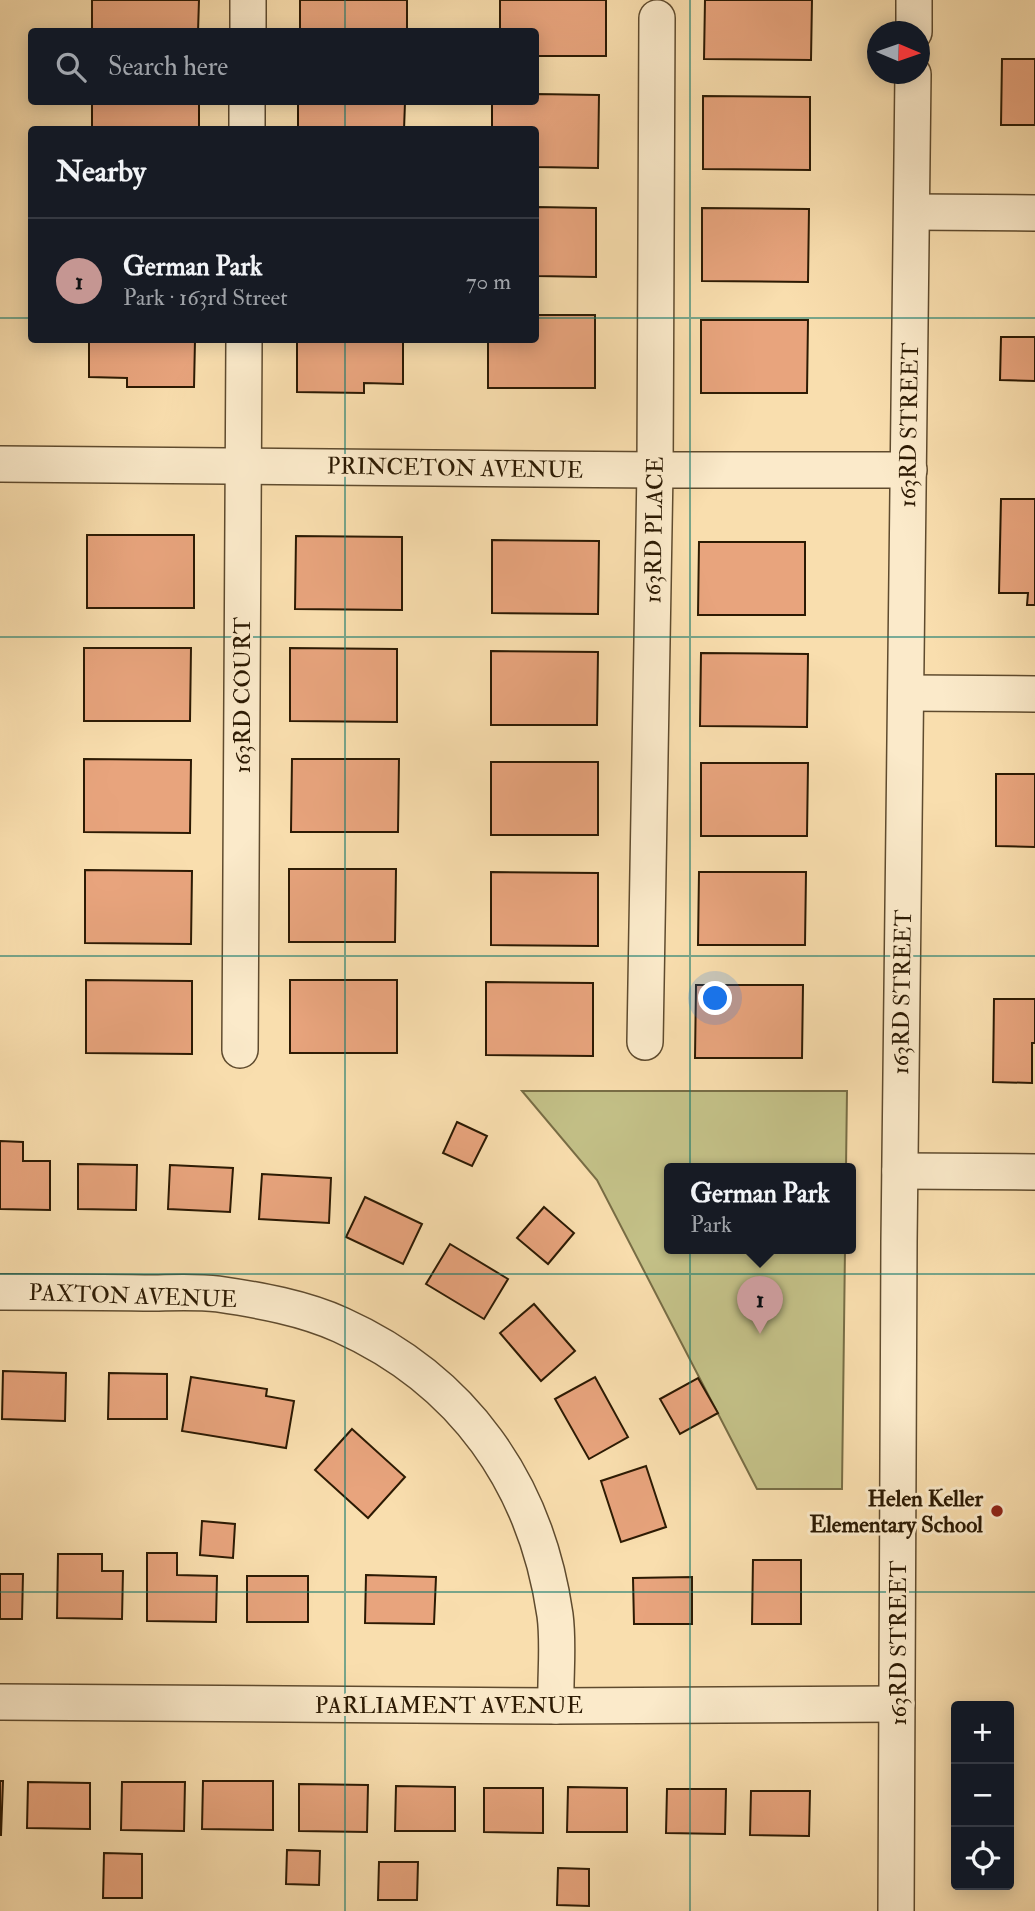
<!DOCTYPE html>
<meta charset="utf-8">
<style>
:root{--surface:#171b24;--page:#20242c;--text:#f1f3f6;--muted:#9ea1a6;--line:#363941;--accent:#c59692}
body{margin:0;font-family:"IM FELL Double Pica",serif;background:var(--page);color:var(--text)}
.controls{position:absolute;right:21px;bottom:21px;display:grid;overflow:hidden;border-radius:7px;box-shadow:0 4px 18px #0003}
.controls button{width:63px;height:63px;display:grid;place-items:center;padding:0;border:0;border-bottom:2px solid var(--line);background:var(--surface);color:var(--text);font:35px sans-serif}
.compass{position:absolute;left:867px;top:21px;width:63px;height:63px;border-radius:50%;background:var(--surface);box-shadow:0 4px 18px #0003;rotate:92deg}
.you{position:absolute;left:716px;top:999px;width:24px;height:24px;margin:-18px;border:5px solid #fff;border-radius:50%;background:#1a73e8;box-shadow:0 0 0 10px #1a73e833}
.badge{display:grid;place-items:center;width:46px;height:46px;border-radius:50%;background:var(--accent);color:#111;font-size:23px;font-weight:700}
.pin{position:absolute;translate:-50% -58px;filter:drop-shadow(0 2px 4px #0008)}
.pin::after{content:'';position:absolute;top:37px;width:24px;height:21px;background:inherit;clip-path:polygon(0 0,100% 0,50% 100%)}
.popup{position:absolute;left:664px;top:1163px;width:192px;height:91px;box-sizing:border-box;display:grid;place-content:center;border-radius:7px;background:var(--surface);filter:drop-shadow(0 2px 5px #0005);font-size:23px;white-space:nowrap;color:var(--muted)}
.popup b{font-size:26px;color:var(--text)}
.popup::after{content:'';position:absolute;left:50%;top:100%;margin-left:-14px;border:14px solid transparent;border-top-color:var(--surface)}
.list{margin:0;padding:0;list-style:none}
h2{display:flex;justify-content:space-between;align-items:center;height:91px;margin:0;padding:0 28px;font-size:30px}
h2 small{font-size:23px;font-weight:400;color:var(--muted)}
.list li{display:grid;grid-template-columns:46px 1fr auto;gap:21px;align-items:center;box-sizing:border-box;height:126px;padding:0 28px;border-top:2px solid var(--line)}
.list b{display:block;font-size:26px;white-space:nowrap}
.list p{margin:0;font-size:23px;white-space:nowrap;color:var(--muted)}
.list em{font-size:23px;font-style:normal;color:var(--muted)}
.icon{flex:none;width:38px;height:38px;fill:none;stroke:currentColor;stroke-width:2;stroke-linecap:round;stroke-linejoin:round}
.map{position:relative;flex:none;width:1035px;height:1911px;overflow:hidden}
.search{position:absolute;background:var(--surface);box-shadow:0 4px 18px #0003;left:28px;top:28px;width:511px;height:77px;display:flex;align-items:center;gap:18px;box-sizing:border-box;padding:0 24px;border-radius:7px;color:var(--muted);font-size:26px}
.panel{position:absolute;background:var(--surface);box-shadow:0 4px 18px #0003;left:28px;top:126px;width:511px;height:217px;border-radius:7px}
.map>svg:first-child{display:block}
.green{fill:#c3c087;stroke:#786d45;stroke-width:2}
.building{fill:#e8a47d;stroke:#2c1a03;stroke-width:2}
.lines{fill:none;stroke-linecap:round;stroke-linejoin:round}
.street-casing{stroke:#5f4b2e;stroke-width:38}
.street{stroke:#fbeaca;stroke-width:35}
.grid{fill:none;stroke:#0f766e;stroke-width:2;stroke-opacity:0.55}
.poi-dot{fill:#8f2418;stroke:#fbeaca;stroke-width:2.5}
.labels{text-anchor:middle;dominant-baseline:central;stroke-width:6;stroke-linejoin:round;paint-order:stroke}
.street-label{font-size:23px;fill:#2c1a03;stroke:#fbeaca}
.poi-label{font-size:23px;font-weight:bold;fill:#2c1a03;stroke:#fbeaca;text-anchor:end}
</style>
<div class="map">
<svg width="1035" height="1911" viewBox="0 0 1035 1911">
<rect width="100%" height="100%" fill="#f9deae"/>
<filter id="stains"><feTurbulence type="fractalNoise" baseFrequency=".00286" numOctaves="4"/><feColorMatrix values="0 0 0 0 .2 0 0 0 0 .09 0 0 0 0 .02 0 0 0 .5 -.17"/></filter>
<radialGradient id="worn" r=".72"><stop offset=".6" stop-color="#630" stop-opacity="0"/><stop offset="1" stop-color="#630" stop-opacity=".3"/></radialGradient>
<path class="green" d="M522,1091H847L846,1168H669V1248H845L842,1489H757L597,1180Z"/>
<g class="building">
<path d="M92,0H199L198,32H92Z"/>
<rect x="300" y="0" width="107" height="32"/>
<path d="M500,0H606V56H536V32H500Z"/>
<path d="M705,0H812L811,60L704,59Z"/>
<path d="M1002,59H1035V125H1001Z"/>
<path d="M536,94L599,95L598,168L536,167V130H492V102H536Z"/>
<path d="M703,96L810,97V170L703,169Z"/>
<rect x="92" y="102" width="107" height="28"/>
<path d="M298,102H405L404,130H298Z"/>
<path d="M536,207L596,208V277L536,276Z"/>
<path d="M702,208L809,209L808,282L702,281Z"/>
<path d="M536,315H595V388H488V340H536Z"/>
<path d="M701,320H808L807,393H701Z"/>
<path d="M1001,337H1035V381L1000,380Z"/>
<path d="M89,340H195L194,387H127V378L89,377Z"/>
<path d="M297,340H403V384L364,383V393L297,392Z"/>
<path d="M1001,499H1035V605H1027L1028,593H999Z"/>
<rect x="87" y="535" width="107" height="73"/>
<path d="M296,536L402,537V610L295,609Z"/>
<path d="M492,540L599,541L598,614L492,613Z"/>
<path d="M699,542H805V615H698Z"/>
<path d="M84,648H191L190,721H84Z"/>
<path d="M290,648L397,649V722L290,721Z"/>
<path d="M491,651L598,652L597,725H491Z"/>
<path d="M701,653L808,654L807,727L700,726Z"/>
<path d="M84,759L191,760L190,833L84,832Z"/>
<path d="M292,759H399L398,832H291Z"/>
<rect x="491" y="762" width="107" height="73"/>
<path d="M701,763H808L807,836H701Z"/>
<path d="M996,774H1035V847L996,846Z"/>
<path d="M289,869H396L395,942H289Z"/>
<path d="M85,870L192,871L191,944L85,943Z"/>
<path d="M491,872L598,873V946L491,945Z"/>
<path d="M699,872H806L805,945H698Z"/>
<path d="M86,980L192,981V1054L86,1053Z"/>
<rect x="290" y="980" width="107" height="73"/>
<path d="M486,982L593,983V1056L486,1055Z"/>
<path d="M696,985H803L802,1058H695Z"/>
<path d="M994,999H1035V1043H1032V1083L993,1082Z"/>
<path d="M457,1122L487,1136L472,1166L443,1153Z"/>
<path d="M0,1141L23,1142V1161H50V1210L0,1209Z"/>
<path d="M78,1164L137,1165L136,1210L78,1209Z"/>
<path d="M170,1165L233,1168L230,1212L168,1209Z"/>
<path d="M262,1174L331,1178L329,1223L259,1219Z"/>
<path d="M365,1197L422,1224L403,1264L346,1237Z"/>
<path d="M544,1207L574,1233L548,1264L517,1238Z"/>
<path d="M450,1244L508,1279L484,1319L426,1284Z"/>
<path d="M534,1304L575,1351L541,1381L500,1333Z"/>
<path d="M3,1371L66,1373L65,1421L2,1419Z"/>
<path d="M109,1373L167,1374V1419H108Z"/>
<path d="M191,1377L267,1389L266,1396L294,1401L286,1448L182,1431Z"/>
<path d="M595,1377L628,1437L589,1459L555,1399Z"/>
<path d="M698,1378L718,1413L680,1434L660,1399Z"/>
<path d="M352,1429L405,1477L368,1518L315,1470Z"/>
<path d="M646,1466L666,1527L621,1542L601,1481Z"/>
<path d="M202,1521L235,1524L233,1558L200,1555Z"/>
<path d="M147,1553H177V1575L217,1576L216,1622L147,1621Z"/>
<path d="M58,1554H102V1571H123L122,1619L57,1618Z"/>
<path d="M753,1560H801V1624H752Z"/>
<path d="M0,1574H23L22,1619H0Z"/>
<path d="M366,1575L436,1577L434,1624L365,1623Z"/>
<rect x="247" y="1576" width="61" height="46"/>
<path d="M692,1577V1624H634L633,1578Z"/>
<path d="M0,1781H3L1,1835H0Z"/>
<path d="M203,1781H273V1830L202,1829Z"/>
<path d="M28,1782L90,1783V1829L27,1828Z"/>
<path d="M122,1782H185L184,1831L121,1830Z"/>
<path d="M299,1784L368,1785L367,1832L299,1831Z"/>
<path d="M396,1786L455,1787V1831H395Z"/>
<path d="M568,1787L627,1788V1832H567Z"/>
<path d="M484,1788H543V1833L484,1832Z"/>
<path d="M667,1789H726L725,1834L666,1833Z"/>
<path d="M751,1791H810L809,1836L750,1835Z"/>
<path d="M287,1850L320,1851L319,1885L286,1884Z"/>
<path d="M104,1853L142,1854V1898H103Z"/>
<path d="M379,1862H418L417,1900H378Z"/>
<path d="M558,1868L589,1869V1906L557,1905Z"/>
</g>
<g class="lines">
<g class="street-casing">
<g id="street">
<path d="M248,32V0"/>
<path d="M914,32V0"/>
<path d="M247,130V102"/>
<path d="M912,212L1035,213"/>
<path d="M0,464L655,470H909"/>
<path d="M906,693L1035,694"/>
<path d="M645,1042L655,470L657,18"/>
<path d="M240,1050L244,340"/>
<path d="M900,1171L1035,1172"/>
<path d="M0,1292C48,1292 96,1292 144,1293C168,1293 194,1291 218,1294C259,1300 304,1308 341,1325C463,1380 536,1483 555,1615C559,1645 555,1676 556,1706"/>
<path d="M0,1702L556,1706L897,1704"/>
<path d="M896,1911L899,1242L913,74"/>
</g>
</g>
<use href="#street" class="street"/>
</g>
<path class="grid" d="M345,0V32M690,0V1911M345,102V130M0,318H32M536,318H1035M345,340V1911M0,637H1035M0,956H1035M0,1274H1035M0,1592H1035"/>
<circle class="poi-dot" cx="997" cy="1511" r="7"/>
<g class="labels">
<g class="street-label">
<text transform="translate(909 425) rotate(-89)">163RD STREET</text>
<text transform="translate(455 468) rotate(1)">PRINCETON AVENUE</text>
<text transform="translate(654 530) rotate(-89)">163RD PLACE</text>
<text transform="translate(242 695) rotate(-90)">163RD COURT</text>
<text transform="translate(902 992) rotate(-89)">163RD STREET</text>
<text transform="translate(133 1296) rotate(2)">PAXTON AVENUE</text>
<text transform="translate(898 1643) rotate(-90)">163RD STREET</text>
<text x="449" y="1705">PARLIAMENT AVENUE</text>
</g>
<g class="poi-label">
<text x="983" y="1498">Helen Keller<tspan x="983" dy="26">Elementary School</tspan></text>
</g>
</g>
<rect width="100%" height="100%" filter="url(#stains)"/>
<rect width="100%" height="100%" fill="url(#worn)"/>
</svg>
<div class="controls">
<button>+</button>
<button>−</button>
<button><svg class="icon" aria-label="locate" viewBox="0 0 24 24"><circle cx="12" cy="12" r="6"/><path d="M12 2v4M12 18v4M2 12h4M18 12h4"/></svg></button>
</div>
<svg class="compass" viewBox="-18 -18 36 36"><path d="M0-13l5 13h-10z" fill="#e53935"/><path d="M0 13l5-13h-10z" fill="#9ea1a6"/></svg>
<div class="you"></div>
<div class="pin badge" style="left:760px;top:1334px">1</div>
<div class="popup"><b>German Park</b>Park</div>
<div class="search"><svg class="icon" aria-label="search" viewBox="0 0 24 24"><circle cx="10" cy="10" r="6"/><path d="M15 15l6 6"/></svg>Search here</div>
<section class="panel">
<h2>Nearby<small></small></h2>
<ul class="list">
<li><span class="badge">1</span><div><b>German Park</b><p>Park · 163rd Street</p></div><em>70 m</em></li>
</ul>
</section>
</div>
